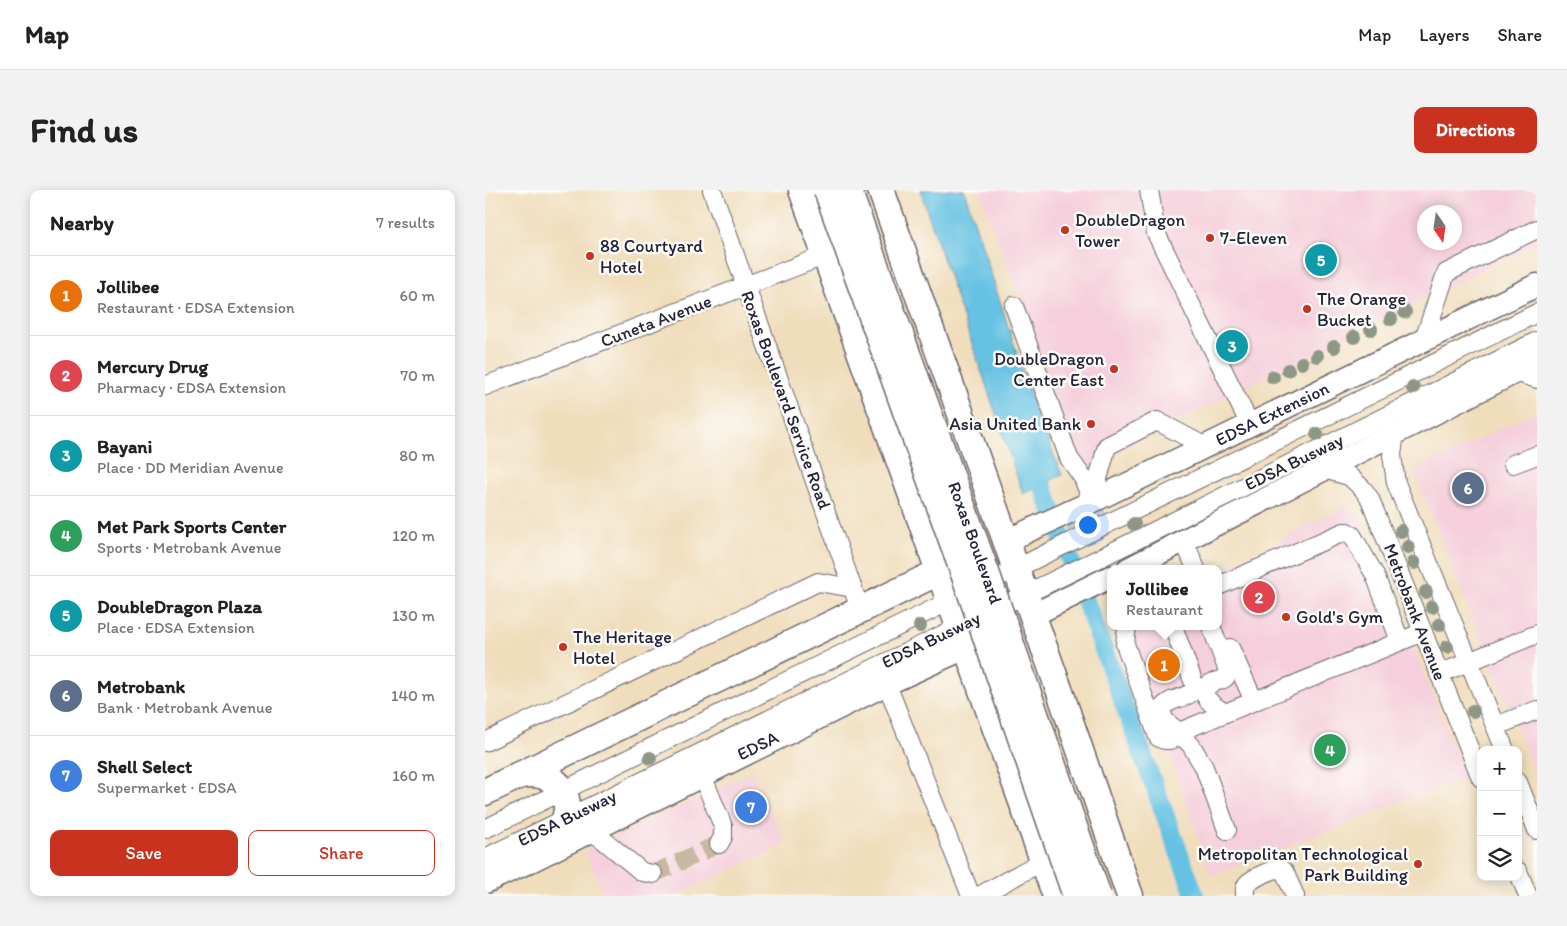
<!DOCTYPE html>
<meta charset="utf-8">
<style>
:root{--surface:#fff;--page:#f2f2f2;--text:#222;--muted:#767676;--line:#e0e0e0;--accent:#c8321e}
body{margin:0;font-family:Itim,sans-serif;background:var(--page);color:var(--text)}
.controls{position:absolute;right:15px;bottom:15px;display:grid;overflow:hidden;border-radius:10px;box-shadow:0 2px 12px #0003}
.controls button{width:45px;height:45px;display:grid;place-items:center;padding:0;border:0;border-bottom:1px solid var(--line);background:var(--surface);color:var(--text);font:25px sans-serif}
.compass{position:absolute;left:932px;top:15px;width:45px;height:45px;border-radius:50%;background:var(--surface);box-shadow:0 2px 12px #0003;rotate:167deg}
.you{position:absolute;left:602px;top:334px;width:18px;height:18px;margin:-12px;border:4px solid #fff;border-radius:50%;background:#1a73e8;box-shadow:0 0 0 8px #1a73e833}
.badge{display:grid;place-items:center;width:32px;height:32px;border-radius:50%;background:var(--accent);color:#fff;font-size:16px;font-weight:700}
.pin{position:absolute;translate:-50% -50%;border:2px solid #fff;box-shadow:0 1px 5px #0006}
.popup{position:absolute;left:622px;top:375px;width:115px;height:65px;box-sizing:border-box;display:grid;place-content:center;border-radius:10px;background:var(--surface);filter:drop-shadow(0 1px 4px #0005);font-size:16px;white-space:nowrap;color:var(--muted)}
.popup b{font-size:19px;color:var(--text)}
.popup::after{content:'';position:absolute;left:50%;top:100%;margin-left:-10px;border:10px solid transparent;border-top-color:var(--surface)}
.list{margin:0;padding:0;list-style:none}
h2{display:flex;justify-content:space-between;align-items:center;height:65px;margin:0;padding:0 20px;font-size:21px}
h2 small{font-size:16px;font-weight:400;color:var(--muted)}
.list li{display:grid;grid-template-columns:32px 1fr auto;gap:15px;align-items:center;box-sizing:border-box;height:80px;padding:0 20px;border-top:1px solid var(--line)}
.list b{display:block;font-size:19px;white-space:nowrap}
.list p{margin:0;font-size:16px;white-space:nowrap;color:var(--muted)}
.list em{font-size:16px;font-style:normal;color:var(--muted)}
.actions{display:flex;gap:10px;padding:15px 20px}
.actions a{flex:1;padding:11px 0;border:1px solid var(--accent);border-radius:10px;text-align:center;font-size:18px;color:var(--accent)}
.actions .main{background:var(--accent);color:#fff}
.icon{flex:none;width:28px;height:28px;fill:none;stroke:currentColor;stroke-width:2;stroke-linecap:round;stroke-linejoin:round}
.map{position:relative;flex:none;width:1052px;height:706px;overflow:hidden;border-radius:10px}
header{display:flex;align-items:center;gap:30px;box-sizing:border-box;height:70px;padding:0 25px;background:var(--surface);border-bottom:1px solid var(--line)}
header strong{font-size:24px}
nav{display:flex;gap:28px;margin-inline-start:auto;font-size:18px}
.intro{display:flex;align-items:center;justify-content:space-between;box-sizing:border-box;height:120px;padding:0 30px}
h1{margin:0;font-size:35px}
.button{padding:12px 22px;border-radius:10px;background:var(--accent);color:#fff;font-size:18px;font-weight:700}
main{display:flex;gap:30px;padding:0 30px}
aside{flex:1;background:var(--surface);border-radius:10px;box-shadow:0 2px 12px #0003}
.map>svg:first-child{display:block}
.built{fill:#f5cfdb;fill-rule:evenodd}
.water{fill:#65c2e3;stroke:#44728f}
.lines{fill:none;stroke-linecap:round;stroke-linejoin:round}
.canal{stroke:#65c2e3;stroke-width:19}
.minor-tunnel{stroke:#c7b8a2;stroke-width:18;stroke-dasharray:18 9;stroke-linecap:butt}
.minor-casing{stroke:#6a6368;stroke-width:20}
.major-casing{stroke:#6a6368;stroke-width:25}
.highway-casing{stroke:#6a6368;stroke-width:29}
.minor{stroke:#fff;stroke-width:18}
.major{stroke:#fff;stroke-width:22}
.highway{stroke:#fff;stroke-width:26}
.highway-bridge-casing{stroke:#6a6368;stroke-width:29;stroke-linecap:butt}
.highway-bridge{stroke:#fff;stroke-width:26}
.tree{fill:#8e9786}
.poi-dot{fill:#c8321e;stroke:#fdfcf7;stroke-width:2}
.labels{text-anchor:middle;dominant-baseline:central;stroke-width:5;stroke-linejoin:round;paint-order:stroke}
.poi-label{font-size:18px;fill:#22223b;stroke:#fdfcf7;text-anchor:start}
.street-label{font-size:18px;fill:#22223b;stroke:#fdfcf7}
</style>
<header>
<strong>Map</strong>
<nav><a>Map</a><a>Layers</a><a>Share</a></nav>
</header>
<div class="intro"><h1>Find us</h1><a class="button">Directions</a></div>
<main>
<aside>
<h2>Nearby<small>7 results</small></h2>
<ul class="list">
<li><span class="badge" style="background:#e8710a">1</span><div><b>Jollibee</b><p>Restaurant · EDSA Extension</p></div><em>60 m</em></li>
<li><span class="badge" style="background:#e0444e">2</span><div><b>Mercury Drug</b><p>Pharmacy · EDSA Extension</p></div><em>70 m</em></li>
<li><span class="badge" style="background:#0f9aa8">3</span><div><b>Bayani</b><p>Place · DD Meridian Avenue</p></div><em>80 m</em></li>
<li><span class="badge" style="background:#2e9e5b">4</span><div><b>Met Park Sports Center</b><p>Sports · Metrobank Avenue</p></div><em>120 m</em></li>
<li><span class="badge" style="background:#0f9aa8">5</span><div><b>DoubleDragon Plaza</b><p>Place · EDSA Extension</p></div><em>130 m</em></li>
<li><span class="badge" style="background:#5c6f8a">6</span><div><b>Metrobank</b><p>Bank · Metrobank Avenue</p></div><em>140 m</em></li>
<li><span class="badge" style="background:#3f7fe0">7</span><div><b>Shell Select</b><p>Supermarket · EDSA</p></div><em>160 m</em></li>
</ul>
<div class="actions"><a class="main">Save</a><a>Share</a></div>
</aside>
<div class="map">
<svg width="1052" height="706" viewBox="0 0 1052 706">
<rect width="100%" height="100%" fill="#fdfcf7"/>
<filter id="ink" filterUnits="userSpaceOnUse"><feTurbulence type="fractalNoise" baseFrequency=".02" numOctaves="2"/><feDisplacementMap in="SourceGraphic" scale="10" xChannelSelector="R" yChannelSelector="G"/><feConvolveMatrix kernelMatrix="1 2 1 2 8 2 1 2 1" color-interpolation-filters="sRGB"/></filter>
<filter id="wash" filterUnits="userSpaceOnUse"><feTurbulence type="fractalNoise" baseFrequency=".0096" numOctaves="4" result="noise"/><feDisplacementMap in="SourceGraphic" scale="20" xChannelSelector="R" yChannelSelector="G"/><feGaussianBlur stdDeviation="1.12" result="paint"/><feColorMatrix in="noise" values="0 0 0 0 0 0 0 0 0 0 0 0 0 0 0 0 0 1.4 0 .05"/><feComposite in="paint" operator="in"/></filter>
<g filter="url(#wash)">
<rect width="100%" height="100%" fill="#f0ddbc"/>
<g class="built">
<path d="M494,0H1052V53L597,278ZM939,22H969V52H939Z"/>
<path d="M1052,221V589L929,281Z"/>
<path d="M856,318H867L874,326L981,587L726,686L646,451L650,436H733V382Z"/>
<path d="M267,582L301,654L191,706H120L100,661Z"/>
</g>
<path class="water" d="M435,0H479L546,207L577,285L538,304Z"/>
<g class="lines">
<path class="canal" d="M549,272L710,706"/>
</g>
</g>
<g filter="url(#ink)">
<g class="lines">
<path class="minor-tunnel" d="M168,684L234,654"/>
<g class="minor-casing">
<g id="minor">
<path d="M227,0L375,419"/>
<path d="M664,0L671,43L765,235"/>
<path d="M529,116L584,268L598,288L607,311"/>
<path d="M939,150L961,83L1052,39"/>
<path d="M1030,182L1052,189"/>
<path d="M0,196L341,65"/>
<path d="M910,243L907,265L911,293L1020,560"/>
<path d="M1028,274L1052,265"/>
<path d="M839,279L864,286L878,299L885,309L996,588"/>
<path d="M607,311L622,256L672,231L719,256"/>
<path d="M699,350L711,379"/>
<path d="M733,396L859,342H862L867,345L890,385L915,451"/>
<path d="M642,436L640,454L673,547C681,553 688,549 697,546"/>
<path d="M688,436L711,499C702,510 681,507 676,521L680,531L694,542L697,546L706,555L719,577L742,640"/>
<path d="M726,436L743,481C742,484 743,485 740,488C736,491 729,491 725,494C709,504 732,518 740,523"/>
<path d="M745,458L769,511"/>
<path d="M954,484L1052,444"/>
<path d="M401,492L486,706"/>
<path d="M1011,536L1052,520"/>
<path d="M694,542L938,442"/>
<path d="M0,552L333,392L368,398"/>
<path d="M216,583L238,636V647L234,654"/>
<path d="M1033,592L1052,640"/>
<path d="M0,639L1052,123"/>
<path d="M103,640L116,648L157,682L168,684"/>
<path d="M0,668L619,366L1052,151"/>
<path d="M1033,681L1043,706"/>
<path d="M494,706L558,671"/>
<path d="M760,706C760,702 759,697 762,694C769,687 785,681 794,678L800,683L810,706"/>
</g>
</g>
<g class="major-casing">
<g id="major">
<path id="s1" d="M521,351L600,315L1052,95"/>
<path d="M643,379L1052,171"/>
<path d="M548,425L625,387"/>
</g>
</g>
<g class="highway-casing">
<g id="highway">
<path d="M317,0L571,706"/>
<path d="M396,0L575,502L645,706"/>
<path d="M32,586C56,579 83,591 82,619C81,633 72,647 66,659"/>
<path d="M0,602L470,374"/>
<path id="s2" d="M0,690L43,670L401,492L497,448"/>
</g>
</g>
<use href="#minor" class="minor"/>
<use href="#major" class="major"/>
<use href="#highway" class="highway"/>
<g class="highway-bridge-casing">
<g id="highway-bridge">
<path d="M342,0L483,395L591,706"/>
<path id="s3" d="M363,0L503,388L613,706"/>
</g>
</g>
<use href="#highway-bridge" class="highway-bridge"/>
</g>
<g class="tree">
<circle cx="920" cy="122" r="7"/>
<circle cx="906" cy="129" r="7"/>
<circle cx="886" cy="139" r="7"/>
<circle cx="869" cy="147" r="7"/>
<circle cx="849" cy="157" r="7"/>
<circle cx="832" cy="166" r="7"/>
<circle cx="817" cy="173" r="7"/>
<circle cx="803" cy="180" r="7"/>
<circle cx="788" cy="187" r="7"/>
<circle cx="928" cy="198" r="7"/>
<circle cx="832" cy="244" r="7"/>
<circle cx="649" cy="334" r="7"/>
<circle cx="916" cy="341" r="7"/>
<circle cx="923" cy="357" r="7"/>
<circle cx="929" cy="373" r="7"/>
<circle cx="941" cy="402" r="7"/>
<circle cx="947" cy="417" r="7"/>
<circle cx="954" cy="435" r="7"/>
<circle cx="435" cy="436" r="7"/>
<circle cx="962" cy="457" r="7"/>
<circle cx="988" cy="521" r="7"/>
<circle cx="165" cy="568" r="7"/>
</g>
</g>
<g class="poi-dot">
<circle cx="580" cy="40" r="5"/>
<circle cx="725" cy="48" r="5"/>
<circle cx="105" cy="66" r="5"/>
<circle cx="822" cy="119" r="5"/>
<circle cx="629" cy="179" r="5"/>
<circle cx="606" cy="234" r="5"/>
<circle cx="801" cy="427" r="5"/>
<circle cx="78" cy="457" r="5"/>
<circle cx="933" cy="674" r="5"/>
</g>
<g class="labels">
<g class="poi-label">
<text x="590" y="30">DoubleDragon<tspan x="590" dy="21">Tower</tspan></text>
<text x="735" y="48">7-Eleven</text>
<text x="115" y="56">88 Courtyard<tspan x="115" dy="21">Hotel</tspan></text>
<text x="832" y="109">The Orange<tspan x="832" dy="21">Bucket</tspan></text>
<text x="619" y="169" text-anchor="end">DoubleDragon<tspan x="619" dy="21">Center East</tspan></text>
<text x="596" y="234" text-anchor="end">Asia United Bank</text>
<text x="811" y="427">Gold's Gym</text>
<text x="88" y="447">The Heritage<tspan x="88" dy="21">Hotel</tspan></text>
<text x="923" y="664" text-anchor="end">Metropolitan Technological<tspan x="923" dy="21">Park Building</tspan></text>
</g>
<g class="street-label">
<text transform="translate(171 131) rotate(-21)">Cuneta Avenue</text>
<text transform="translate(301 210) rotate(70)">Roxas Boulevard Service Road</text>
<text stroke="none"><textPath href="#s1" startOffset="295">EDSA Extension</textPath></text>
<text transform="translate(809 272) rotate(-26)">EDSA Busway</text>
<text stroke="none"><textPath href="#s3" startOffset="375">Roxas Boulevard</textPath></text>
<text transform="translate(930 422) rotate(69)">Metrobank Avenue</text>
<text transform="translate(446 450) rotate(-26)">EDSA Busway</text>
<text stroke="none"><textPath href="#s2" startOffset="304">EDSA</textPath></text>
<text transform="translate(82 628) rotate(-26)">EDSA Busway</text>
</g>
</g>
</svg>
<div class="controls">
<button>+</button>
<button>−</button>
<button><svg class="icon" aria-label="layers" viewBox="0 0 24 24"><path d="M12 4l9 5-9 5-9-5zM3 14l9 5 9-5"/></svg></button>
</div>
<svg class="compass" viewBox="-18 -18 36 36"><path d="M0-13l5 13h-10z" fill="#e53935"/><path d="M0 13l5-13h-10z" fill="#767676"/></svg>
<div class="you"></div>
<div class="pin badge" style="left:679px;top:475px;background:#e8710a">1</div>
<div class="popup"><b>Jollibee</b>Restaurant</div>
<div class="pin badge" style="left:774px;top:407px;background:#e0444e">2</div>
<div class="pin badge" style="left:747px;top:156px;background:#0f9aa8">3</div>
<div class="pin badge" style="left:845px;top:560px;background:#2e9e5b">4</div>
<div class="pin badge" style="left:836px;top:70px;background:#0f9aa8">5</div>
<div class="pin badge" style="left:983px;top:298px;background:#5c6f8a">6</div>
<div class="pin badge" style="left:266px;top:617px;background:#3f7fe0">7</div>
</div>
</main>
